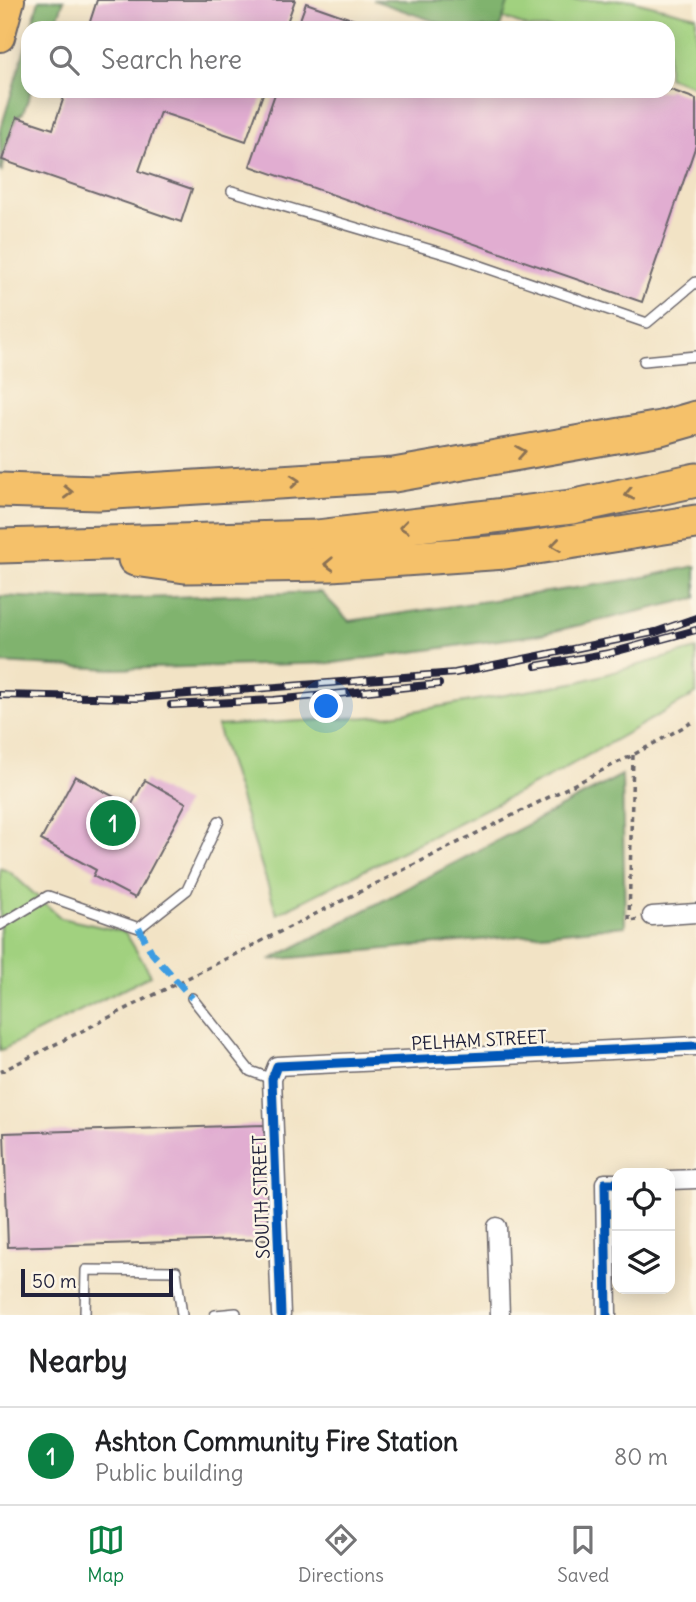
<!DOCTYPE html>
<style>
:root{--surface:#fff;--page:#f6f6f6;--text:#202124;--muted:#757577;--line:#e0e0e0;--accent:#0b8043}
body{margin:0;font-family:Delius,sans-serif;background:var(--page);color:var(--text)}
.controls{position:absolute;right:21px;bottom:21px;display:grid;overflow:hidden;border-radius:14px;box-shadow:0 4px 18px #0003}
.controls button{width:63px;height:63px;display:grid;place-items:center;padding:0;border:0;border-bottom:2px solid var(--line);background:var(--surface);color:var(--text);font:35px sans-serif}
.scale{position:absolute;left:21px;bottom:18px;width:152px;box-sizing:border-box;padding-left:7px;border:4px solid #22223b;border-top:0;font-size:19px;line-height:24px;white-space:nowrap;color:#22223b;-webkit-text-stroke:5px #fcf5e5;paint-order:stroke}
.you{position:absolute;left:327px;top:707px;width:24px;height:24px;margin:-18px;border:5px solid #fff;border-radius:50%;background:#1a73e8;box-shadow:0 0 0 10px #1a73e833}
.badge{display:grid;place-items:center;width:46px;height:46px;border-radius:50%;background:var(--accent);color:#fff;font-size:23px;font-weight:700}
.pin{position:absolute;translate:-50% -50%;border:4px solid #fff;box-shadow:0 2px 7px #0006}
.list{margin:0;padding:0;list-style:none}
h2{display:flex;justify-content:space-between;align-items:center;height:91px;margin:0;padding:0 28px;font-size:30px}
h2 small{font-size:23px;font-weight:400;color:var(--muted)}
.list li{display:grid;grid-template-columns:46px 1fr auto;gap:21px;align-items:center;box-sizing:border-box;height:98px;padding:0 28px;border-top:2px solid var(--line)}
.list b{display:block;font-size:26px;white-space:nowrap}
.list p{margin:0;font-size:23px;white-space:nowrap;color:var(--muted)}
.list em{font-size:23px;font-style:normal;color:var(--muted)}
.icon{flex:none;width:38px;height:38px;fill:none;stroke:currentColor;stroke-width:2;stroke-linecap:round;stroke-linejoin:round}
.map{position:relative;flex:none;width:696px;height:1315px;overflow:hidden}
.search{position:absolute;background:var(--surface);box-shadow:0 4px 18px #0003;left:21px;right:21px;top:21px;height:77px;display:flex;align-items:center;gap:18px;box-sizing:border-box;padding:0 24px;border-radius:21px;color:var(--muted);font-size:26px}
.sheet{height:189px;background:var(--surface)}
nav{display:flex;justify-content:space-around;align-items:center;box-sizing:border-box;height:98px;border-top:2px solid var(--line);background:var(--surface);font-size:19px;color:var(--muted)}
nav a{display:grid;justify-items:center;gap:4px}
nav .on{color:var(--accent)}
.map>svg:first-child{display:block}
.green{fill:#a1d17f;stroke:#627a5d;stroke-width:2}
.forest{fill:#80b36e;stroke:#516a54;stroke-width:2}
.building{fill:#e1add1}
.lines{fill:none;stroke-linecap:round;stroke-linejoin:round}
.lane-casing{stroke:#6b666b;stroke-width:12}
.street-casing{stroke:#6b666b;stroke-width:21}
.primary-casing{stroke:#6b666b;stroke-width:32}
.highway-casing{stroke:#6b666b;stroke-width:37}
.path{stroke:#6b666b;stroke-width:3.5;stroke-dasharray:5 5;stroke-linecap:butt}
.lane{stroke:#fff;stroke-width:9}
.street{stroke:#fff;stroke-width:18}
.primary{stroke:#f5c16b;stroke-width:28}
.highway{stroke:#f5c16b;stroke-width:33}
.rail-casing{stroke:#22223b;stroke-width:8}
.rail{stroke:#fcf5e5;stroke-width:5;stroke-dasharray:16;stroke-linecap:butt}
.quiet{stroke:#3c9ce2;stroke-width:7;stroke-dasharray:14 7;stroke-linecap:butt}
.cycleway-casing{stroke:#fcf5e5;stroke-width:13}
.cycleway{stroke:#0057b8;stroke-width:9}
.oneway{stroke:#8c7253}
.labels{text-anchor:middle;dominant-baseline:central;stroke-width:5;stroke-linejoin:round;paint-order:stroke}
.street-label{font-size:18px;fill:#22223b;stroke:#fcf5e5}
</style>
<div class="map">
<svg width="696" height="1315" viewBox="0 0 696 1315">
<rect width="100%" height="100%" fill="#fcf5e5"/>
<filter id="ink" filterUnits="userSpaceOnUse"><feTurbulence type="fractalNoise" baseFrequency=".0143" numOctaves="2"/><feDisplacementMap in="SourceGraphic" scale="14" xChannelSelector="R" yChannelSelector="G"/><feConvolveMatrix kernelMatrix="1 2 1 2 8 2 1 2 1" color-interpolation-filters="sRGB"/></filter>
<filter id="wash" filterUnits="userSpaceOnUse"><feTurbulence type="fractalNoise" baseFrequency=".00686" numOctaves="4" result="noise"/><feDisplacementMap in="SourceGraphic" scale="28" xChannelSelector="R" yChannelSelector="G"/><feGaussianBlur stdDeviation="1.57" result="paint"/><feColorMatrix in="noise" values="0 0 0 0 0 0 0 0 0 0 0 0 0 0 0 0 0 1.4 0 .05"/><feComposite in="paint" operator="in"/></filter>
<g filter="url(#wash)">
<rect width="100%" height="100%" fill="#f2e3c5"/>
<g class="green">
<path d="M508,0H630L696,16V87L668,77V28H530L503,18Z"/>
<path d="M696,649V694L551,776L277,914L217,726L386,716L578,682Z"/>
<path d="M0,868L10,872L61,918L125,932L151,975L0,1051Z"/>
</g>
<g class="forest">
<path d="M39,0H64L54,28H31Z"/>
<path d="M373,0H509L500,28H454Z"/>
<path d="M28,38V91H31L23,113L17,117L2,159L5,161L1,173L0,132Z"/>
<path d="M696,566V598L542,634L334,663L114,669L0,663V596L83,600L321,592L349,621L630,580Z"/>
<path d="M622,775L625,926L270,960Z"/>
</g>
<g id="blocks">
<g class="building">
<path d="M97,0H295L285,28H88Z"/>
<path d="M306,3L377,28H297Z"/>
<path d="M668,89L696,99V145L642,302L250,166L276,91H668Z"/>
<path d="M66,91H264L246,141L160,112L139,171L192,189L181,222L2,160L17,117L53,129Z"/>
<path d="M75,776L131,806L145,780L186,803L135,898L93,876L96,870L41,840Z"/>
<path d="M266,1125L269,1239L8,1247L4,1133Z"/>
</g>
</g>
</g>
<g filter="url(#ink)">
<use href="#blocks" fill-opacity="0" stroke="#6b666b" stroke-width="2"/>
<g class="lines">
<g class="lane-casing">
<g id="lane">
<path d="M232,191L455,257L647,323L696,282"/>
<path d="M644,361L696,356"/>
<path d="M0,925L48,896L139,928L187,890L219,821"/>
<path d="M192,998L250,1071L272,1079"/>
<path d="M85,1315L86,1270L176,1271L182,1315"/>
<path d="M215,1315L236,1313"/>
</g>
</g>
<g class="street-casing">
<g id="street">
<path d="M652,916L696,913"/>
<path d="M670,1180L696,1179"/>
<path d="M497,1227L500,1315"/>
<path d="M281,1315L272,1079L277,1066L696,1046"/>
<path d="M607,1315L605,1183H617"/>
</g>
</g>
<g class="primary-casing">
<path id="primary" d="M0,37L10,0"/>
</g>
<g class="highway-casing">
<g id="highway">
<path d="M0,490L98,493L394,475L661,428L696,418"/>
<path d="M0,546L317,537L571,507L696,480"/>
<path d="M135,559L185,566L331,564L505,552L696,522"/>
</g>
</g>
<g class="path">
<path d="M633,755L629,921L637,920"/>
<path d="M0,1072L633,755L696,720"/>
</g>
<use href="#lane" class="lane"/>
<use href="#street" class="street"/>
<use href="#primary" class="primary"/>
<use href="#highway" class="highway"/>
<g class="rail-casing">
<g id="rail">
<path d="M536,666L610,653L696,630"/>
<path d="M0,695L137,698L455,673L656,632L696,618"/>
<path d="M171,705L274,700L439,684"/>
</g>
</g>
<use href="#rail" class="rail"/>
<path class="quiet" d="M139,928L152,953L192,998"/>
<g class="cycleway-casing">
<g id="cycleway">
<path d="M281,1315L272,1079L277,1066L696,1046"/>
<path d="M607,1315L605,1183H617"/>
</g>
</g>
<use href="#cycleway" class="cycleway"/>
</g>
<defs><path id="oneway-chevron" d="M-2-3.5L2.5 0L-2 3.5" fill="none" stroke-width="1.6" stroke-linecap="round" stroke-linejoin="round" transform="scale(1.75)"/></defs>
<g class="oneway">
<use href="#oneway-chevron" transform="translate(521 452) rotate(-10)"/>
<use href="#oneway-chevron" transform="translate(295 481) rotate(-4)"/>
<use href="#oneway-chevron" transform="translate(68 492) rotate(1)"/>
<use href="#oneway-chevron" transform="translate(629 494) rotate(168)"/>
<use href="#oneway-chevron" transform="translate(404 527) rotate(173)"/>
<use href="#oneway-chevron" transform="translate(556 545) rotate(172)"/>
<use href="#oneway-chevron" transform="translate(329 564) rotate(178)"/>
</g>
</g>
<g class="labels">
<g class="street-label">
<text transform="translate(479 1040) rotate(-3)">PELHAM STREET</text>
<text transform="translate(261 1197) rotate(-92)">SOUTH STREET</text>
</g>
</g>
</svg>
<div class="controls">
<button><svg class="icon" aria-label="locate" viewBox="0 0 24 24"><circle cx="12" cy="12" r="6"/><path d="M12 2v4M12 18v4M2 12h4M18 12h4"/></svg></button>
<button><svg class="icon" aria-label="layers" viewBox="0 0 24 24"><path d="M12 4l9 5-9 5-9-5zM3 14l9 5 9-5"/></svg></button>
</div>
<div class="scale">50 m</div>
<div class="you"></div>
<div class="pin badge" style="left:113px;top:823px">1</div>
<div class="search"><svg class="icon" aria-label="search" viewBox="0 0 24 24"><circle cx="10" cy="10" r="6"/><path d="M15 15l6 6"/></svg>Search here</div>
</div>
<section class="sheet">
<h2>Nearby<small></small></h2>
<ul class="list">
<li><span class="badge">1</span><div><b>Ashton Community Fire Station</b><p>Public building</p></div><em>80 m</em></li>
</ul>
</section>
<nav>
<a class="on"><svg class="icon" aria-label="map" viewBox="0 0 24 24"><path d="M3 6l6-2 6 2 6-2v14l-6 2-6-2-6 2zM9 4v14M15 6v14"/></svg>Map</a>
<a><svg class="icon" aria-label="directions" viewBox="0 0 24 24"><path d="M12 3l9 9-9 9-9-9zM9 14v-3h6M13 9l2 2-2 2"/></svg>Directions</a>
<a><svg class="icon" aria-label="saved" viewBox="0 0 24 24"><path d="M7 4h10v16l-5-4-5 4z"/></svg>Saved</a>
</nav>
